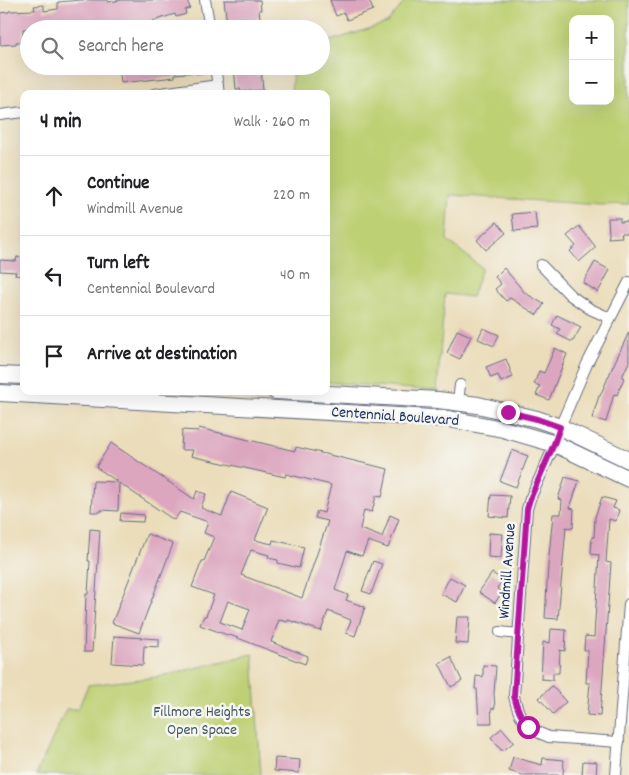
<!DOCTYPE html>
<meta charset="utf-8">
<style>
:root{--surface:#fff;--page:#f6f6f6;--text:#202124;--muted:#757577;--line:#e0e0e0}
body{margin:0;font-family:Dekko,sans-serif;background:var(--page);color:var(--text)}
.controls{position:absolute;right:15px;top:15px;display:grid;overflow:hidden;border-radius:10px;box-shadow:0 5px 20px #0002}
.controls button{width:45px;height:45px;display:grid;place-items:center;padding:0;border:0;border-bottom:1px solid var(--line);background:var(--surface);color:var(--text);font:25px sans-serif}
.stop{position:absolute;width:15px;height:15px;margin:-11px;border:4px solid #b5179e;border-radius:50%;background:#fff}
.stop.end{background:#b5179e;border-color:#fff;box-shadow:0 1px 5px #0008}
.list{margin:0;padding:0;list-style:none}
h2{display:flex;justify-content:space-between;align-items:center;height:65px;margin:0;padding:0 20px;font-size:21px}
h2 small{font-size:16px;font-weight:400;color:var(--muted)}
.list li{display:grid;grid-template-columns:32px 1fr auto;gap:15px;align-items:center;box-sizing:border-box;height:80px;padding:0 20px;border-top:1px solid var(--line)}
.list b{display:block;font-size:19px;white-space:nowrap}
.list p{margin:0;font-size:16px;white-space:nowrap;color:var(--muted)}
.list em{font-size:16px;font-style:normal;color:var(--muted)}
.icon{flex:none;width:28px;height:28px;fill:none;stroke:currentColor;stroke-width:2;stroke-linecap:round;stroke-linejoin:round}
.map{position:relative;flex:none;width:629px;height:775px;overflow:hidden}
.search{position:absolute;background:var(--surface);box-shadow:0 5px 20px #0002;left:20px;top:20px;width:310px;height:55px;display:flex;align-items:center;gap:12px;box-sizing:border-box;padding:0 18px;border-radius:28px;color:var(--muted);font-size:19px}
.panel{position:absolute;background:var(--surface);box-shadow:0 5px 20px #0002;left:20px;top:90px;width:310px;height:305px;border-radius:10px}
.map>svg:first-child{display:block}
.green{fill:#bdd073;stroke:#6c8068;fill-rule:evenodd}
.building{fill:#dca6bf;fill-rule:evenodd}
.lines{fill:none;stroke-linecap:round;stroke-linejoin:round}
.street-casing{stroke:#646c7e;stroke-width:12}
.primary-casing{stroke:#646c7e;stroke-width:18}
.street{stroke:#fff;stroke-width:10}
.primary{stroke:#fff;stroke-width:16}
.route{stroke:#b5179e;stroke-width:6}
.labels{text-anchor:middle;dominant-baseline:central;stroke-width:5;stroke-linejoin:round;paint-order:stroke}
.street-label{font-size:16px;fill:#1b2f5e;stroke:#f6f6f2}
.park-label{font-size:16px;fill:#445763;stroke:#f6f6f2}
</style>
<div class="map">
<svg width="629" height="775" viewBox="0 0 629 775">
<rect width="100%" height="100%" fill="#f6f6f2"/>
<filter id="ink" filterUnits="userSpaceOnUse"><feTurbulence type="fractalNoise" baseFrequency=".02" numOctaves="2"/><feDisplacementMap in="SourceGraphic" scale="10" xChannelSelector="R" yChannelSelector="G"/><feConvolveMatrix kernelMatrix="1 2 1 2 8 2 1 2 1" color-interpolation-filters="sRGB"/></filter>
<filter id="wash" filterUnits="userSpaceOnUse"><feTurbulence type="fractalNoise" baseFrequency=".0096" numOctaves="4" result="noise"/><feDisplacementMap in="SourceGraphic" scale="20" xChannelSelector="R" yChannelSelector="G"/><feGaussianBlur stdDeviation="1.12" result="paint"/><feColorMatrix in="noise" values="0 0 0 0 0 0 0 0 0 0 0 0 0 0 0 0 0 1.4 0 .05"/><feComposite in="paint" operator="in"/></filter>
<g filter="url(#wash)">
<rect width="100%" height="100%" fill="#ebddba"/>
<g class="green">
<path d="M406,0H629V204L601,205L450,195L447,240L482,268L472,297L445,294L437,391L326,382V94H291L293,66H321V44L387,23ZM573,19H610V101H573Z"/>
<path d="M253,654L261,775H36L66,709H78L88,685L158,677Z"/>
</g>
<g id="blocks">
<g class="building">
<path d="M81,0H108V2L123,0H187L190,8L185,10L186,14L176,17L175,14L153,21V25L135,28V26L127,27L126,22L105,24V29H23V42H16V44L0,45V13L9,12V11L35,10L34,6L44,5V11L58,9V2Z"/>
<path d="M224,0H260L261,10H259L260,18L227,24Z"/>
<path d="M330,0H369L373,10L347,20L344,13L336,16Z"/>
<path d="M119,66H208L209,72L196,74V72L175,74V77L121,83Z"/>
<path d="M234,66H251V69L261,68L263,90L241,92L240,89H236Z"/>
<path d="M535,212L537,229L514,231L512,214Z"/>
<path d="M608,218H620V222L629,221V233H621L622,237L608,238L609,235Z"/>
<path d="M497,222L506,233L486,250L477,240Z"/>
<path d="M579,226L595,246V248L579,262L570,251L576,246L567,236Z"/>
<path d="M17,257L24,258V276L15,275L16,272L0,271V260L16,261Z"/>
<path d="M595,262L610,270L598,292L583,283Z"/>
<path d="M504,268L525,293L544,304L537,315L510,298L506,301L495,289L501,284L495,277Z"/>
<path d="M557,315L581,327L573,341H570L557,334L560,329L552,325Z"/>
<path d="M483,328L499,335L494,346L478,339Z"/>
<path d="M457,330L471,336L460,359L447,353Z"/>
<path d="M629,332V362L622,377L624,378L617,395L614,394L606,422L592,418L599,396H600L614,364Z"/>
<path d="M555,348L567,354L549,400L536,395L540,386L534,384L539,371L544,373Z"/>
<path d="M506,359L513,377L501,382L498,375L491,378L486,367Z"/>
<path d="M199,428L295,451L296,447L388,469L382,497L376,496L372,512L364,510L360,529L382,537L390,515L399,519L388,548L368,541L362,556L347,551L335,590L348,595L346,600L365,607L355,636L346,633L351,620L328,611L321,631L288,620L287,622L279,620L271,642L308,656L305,664L230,635V636L200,625L204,616H206L214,595L192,587L202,561H204L214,537L204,533L208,522L180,512L174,520L119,483L118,511L101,510V512H91L93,481L118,482L96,467L111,443L194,499L197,491L206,494L201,508L222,516L231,492L268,507L255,540L272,544L273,540L304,547L299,568L278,563V560L268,558L269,555L251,550L241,575L302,598L328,521L315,518L317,511L324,513L331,485L286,474L285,477L191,456L193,450H181L182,430L198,431ZM228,601L250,609L242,630L220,622Z"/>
<path d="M512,450L528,456L516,487L500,481Z"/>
<path d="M565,477L579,481L570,508L574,509L573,528L566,527L558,619L545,618L548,566L553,514H561L562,500L558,499Z"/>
<path d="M491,495L510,496L508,518L489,516Z"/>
<path d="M602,497L616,501L613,508L619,510L616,521L609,519L606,562L611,563L600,716L587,715L590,683H586L588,650H584L585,636L594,637L599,555L591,554L592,537H594L595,517Z"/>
<path d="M121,513L144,515L143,522L120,521Z"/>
<path d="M90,529L100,530L92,652H84L86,594H88L90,561H88Z"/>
<path d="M489,533L503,534L501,558L488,557Z"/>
<path d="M147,534L173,544L139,633L112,623Z"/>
<path d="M373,561L382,564L371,594L362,591Z"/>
<path d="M492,573L503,580L497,588L502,592L495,603L479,592Z"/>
<path d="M450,577L465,585L457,602L441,594Z"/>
<path d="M457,617H470L468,644L455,643Z"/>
<path d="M551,629L566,630L565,651L560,650L559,673H553V680L541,679L543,642L550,643Z"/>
<path d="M114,636L159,639V647L144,646L143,665L112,663Z"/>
<path d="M451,657L462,681L451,687L439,663Z"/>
<path d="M483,665L496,666L494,694L495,708L491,709L492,723H479L477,689H475L476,676L483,677Z"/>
<path d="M552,686L566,702L553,714L539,698Z"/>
<path d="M502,728L514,742L504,750H501L491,737Z"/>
<path d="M513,757L542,765L543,758L564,760L563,775H523L509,771Z"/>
<path d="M275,758L300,760L299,773L274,771Z"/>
<path d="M583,761L597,762L596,775H582Z"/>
</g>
</g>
</g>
<g filter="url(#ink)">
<use href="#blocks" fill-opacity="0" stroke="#646c7e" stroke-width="1"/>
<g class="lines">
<g class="street-casing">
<g id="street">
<path d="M205,0L210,29"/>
<path d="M215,66L219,94"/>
<path d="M154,94L218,85"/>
<path d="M0,115L24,112"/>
<path d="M541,265L570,295L590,309L610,318"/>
<path d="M458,402L460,385"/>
<path d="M500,632L519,634"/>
<path d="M619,742L549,737C526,729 519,719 514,696L527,509L530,499L555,444L560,427L587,364L629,282"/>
<path d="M616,775L629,604"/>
</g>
</g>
<g class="primary-casing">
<g id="primary">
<path d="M0,375L24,376"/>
<path d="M275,391L438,400L478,405L537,419L560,427L629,460"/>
<path d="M0,393L449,419L503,429L555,444L629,479"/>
</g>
</g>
<use href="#street" class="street"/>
<use href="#primary" class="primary"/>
</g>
</g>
<g class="lines" filter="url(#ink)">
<path class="route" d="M508,412L537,419L560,427L554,444L530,499L527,509L514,696C517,709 521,717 528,727"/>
</g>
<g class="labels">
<g class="street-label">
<text transform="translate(395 417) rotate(4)">Centennial Boulevard</text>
<text transform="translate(508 571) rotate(-86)">Windmill Avenue</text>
</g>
<g class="park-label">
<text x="202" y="712">Fillmore Heights<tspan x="202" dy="18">Open Space</tspan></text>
</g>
</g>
</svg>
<div class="controls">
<button>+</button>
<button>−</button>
</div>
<div class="stop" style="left:528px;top:727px"></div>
<div class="stop end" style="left:508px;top:412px"></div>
<div class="search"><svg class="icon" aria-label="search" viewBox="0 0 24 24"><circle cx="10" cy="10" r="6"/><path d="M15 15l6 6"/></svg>Search here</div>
<section class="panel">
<h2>4 min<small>Walk · 260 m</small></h2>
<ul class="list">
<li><svg class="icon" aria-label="ahead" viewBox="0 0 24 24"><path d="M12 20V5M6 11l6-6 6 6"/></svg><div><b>Continue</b><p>Windmill Avenue</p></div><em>220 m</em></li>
<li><svg class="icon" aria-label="left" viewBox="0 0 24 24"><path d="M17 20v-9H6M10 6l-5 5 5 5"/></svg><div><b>Turn left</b><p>Centennial Boulevard</p></div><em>40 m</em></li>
<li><svg class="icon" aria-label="arrive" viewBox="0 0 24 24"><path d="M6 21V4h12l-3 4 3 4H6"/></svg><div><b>Arrive at destination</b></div></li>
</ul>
</section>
</div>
